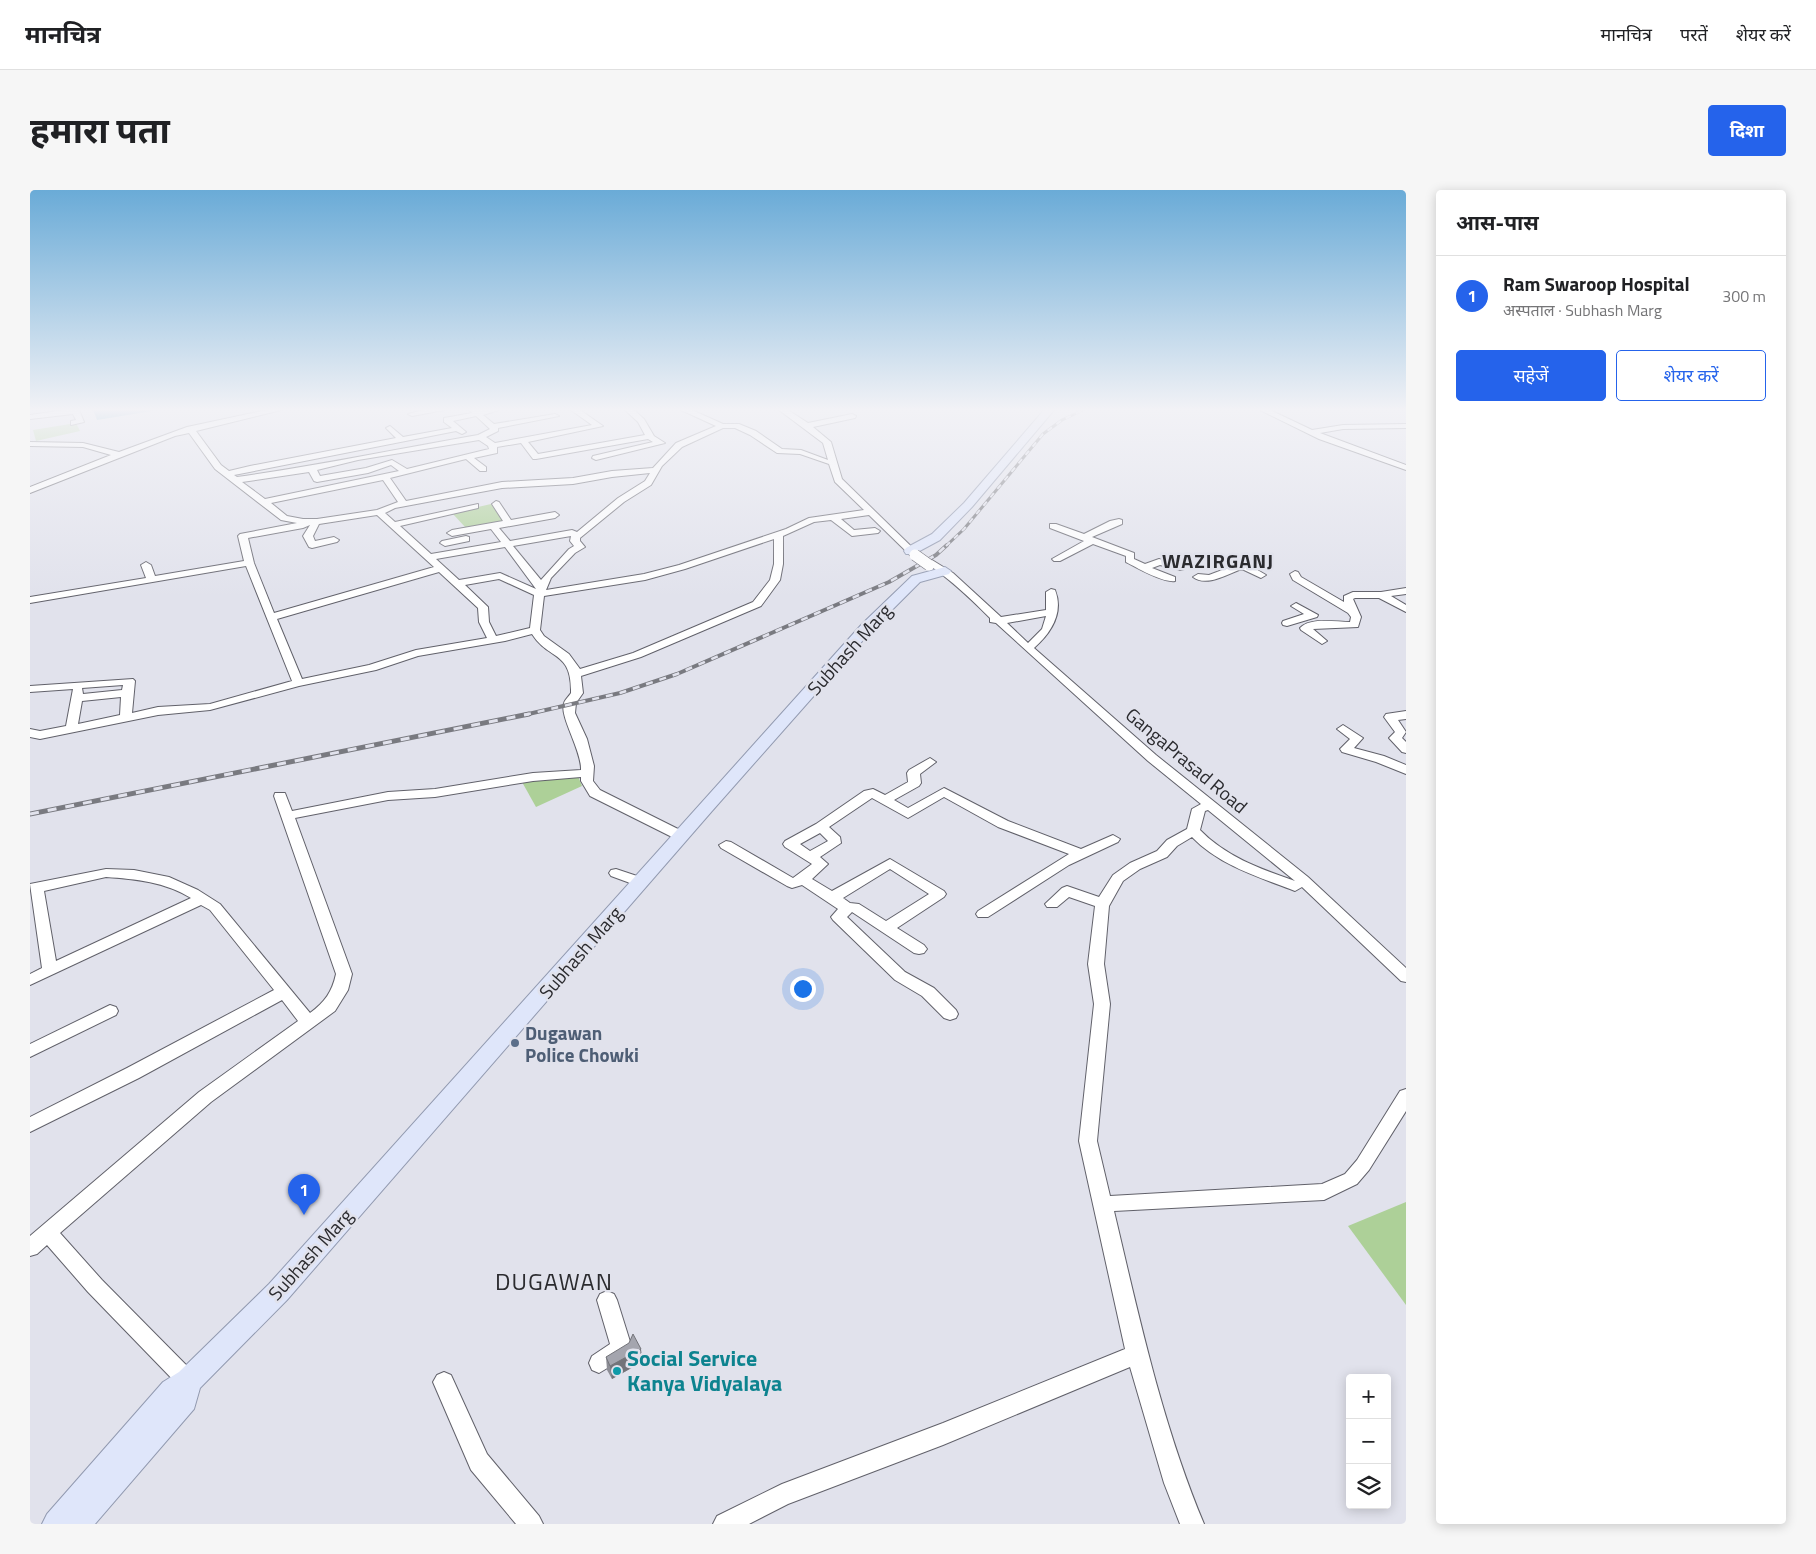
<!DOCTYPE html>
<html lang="hi">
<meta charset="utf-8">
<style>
:root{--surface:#fff;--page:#f6f6f6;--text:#202124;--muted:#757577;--line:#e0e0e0;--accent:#2563eb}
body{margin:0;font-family:"Titillium Web","Noto Sans Devanagari",sans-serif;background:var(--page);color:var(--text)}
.controls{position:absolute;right:15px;bottom:15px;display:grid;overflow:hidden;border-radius:5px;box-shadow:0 2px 12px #0003}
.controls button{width:45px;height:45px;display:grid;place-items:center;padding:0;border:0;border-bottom:1px solid var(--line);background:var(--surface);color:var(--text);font:25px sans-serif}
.you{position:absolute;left:772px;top:798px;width:18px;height:18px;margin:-12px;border:4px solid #fff;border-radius:50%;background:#1a73e8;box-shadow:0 0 0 8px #1a73e833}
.badge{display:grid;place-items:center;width:32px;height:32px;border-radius:50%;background:var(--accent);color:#fff;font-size:16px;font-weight:700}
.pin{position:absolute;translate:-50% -41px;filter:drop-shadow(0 1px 2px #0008)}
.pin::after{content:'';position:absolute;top:26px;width:18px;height:15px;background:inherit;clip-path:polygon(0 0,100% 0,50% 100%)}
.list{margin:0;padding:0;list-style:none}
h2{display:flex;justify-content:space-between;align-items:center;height:65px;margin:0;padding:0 20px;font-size:21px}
h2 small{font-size:16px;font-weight:400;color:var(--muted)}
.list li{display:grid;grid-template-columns:32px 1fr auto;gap:15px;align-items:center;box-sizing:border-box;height:80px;padding:0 20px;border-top:1px solid var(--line)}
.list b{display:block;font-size:19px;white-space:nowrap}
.list p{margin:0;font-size:16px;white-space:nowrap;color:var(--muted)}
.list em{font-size:16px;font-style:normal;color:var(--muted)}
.actions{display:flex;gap:10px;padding:15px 20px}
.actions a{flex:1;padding:11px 0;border:1px solid var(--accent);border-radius:5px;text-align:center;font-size:18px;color:var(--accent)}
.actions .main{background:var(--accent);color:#fff}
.icon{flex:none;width:28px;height:28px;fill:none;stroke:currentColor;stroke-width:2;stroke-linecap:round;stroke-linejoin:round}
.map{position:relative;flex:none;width:1376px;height:1334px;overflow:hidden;border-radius:5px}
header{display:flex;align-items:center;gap:30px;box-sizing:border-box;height:70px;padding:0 25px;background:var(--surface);border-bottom:1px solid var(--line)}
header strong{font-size:24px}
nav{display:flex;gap:28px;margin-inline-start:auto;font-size:18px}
.intro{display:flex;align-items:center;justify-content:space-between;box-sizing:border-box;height:120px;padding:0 30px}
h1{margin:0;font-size:35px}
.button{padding:12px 22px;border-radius:5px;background:var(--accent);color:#fff;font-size:18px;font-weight:700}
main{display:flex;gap:30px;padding:0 30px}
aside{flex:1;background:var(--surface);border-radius:5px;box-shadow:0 2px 12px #0003}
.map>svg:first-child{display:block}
.green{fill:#add098}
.water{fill:#4d9ebe}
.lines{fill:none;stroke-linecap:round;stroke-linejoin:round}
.minor-casing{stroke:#61616a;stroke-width:2}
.major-casing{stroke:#929ab0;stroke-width:2}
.minor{fill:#fff;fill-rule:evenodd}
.major{fill:#dfe6fa;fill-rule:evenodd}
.rail-far2-casing{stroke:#797a80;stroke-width:3}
.rail-far1-casing{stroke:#797a80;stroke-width:4}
.rail-casing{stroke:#797a80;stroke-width:5}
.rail-far2{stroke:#e1e2ec;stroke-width:2;stroke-dasharray:5.5;stroke-linecap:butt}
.rail-far1{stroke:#e1e2ec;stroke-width:2.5;stroke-dasharray:7;stroke-linecap:butt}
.rail{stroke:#e1e2ec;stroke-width:3;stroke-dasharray:9;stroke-linecap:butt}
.minor-bridge-casing{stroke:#61616a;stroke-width:12;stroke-linecap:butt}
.minor-bridge{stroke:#fff;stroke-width:11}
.wall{fill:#8d8e96}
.shaded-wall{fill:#73747a}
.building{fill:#a4a5ae;stroke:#73747a}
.service-dot{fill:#5c6f8a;stroke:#e1e2ec;stroke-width:2}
.culture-dot{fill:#0f9aa8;stroke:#e1e2ec;stroke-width:2}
.labels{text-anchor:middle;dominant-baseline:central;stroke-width:5;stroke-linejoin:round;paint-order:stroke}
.street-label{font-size:19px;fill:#2b2b2f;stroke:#e1e2ec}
.service-label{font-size:19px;font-weight:bold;fill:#4e5e75;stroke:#e1e2ec;text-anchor:start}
.far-district-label{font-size:20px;font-weight:bold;letter-spacing:1px;fill:#2b2b2f;stroke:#e1e2ec}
.near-culture-label{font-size:22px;font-weight:bold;fill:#0d838f;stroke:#e1e2ec;text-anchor:start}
.near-neighbourhood-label{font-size:24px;letter-spacing:1px;fill:#2b2b2f;stroke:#e1e2ec}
</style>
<header>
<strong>मानचित्र</strong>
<nav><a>मानचित्र</a><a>परतें</a><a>शेयर करें</a></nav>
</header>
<div class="intro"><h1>हमारा पता</h1><a class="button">दिशा</a></div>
<main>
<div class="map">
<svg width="1376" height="1334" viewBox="0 0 1376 1334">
<rect width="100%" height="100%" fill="#e1e2ec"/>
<g class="green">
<path d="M46,233L50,241L6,251L3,240Z"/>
<path d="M461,314L473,331L436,338L422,323Z"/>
<path d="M548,586L552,596L506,617L492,592Z"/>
<path d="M1376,1012V1115L1318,1036Z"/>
</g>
<path class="water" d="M63,220H128L67,230Z"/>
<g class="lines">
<g class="minor-casing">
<g id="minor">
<path d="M35,220H49L54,232L41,235V231L46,230L43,224L0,229V225Z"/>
<path d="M237,220H251L166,241L191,275L199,281L220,276L366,248L356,238L360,236L373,247L422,238L414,232V228L442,223L439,220H469L453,225L464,234L525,224L529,226L468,238V241L456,247L465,253L562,235L541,220H550L573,236L498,252L508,264L615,245L608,232L595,220H604L614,229L624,246L635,253L566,270L562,268L563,266L623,252L618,249L506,269H503L491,253L467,257V263L444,268L456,277V281H450L436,269L360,288L376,311L472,292L543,288L582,281L623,278L646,253L686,236L651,220H662L693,234H709L726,241L752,259L771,260L798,270L793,253L749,220H758L778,233L822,224L826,226L825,228L783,237L801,252L812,289L890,365L888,367H882L839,325L811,329L824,340L845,338L850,341L848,343L822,346L801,330L784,332L753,346V374L750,390L731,416L611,467L551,486L553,503L546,513L545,523L557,549L564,576L563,591L570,600L656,643L658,646L656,649H646L560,606L551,591V587L503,591L405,607L358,610L265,628L322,784L318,800L305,821L181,912L30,1043L72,1090L165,1184L169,1191L165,1198L158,1201L151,1198L58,1102L17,1055L7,1064L0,1066V1046L169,902L268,831L252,810L109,888L0,942V927L97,878L244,800L180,720L171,715L0,795V784L12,778L0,694L76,679L104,680L139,687L168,700L190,714L280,823C295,812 302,802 306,784L244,606L245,603H255L262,621L358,602L405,599L503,583L551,580C552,561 529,526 534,513C535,510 539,506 541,503C542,460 519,471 502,444L475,451L388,466L346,480L269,496L180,520L128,525L10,549L0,547V539L10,541L36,536L43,499L0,502V496L103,489L105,491L102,523L128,517L180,514L262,491L216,376L0,413V407L116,388L111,375L116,372L121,375L125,386L214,371L208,346L210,344L267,333L251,330L185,279L159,243L145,246L0,303V297L81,265L53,257L0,256V252L53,253L89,262L157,237ZM446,226L460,239L448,245C367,259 287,276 207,287L204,285L426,241L432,244L436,242L423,231ZM693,238H705L720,245L747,263L770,264L799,274L805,292L834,320L779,328L756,339L649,375L614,384L516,400L521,388L545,363L555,357L550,351V348L594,312L621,295L632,276L652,257ZM449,250L458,256L459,259L377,279L362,270L336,278L290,286L287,280L328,270ZM361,275L369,281L235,309L212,292L279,282L284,291L287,292L338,283ZM620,283L615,291L588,308L547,342L542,340L480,351L469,338L525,328L529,325L525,322L481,330L469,312L466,311L462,314L473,331L422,340L417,343L422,346L461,339L471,352L401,364L370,336L448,318V314L365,332L355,323L365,318L472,298L543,294L582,287ZM353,290L368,312L347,320L287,329H273L257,326L241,313ZM347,325L404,377L244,423L224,373L218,348L273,338L280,335L273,346L279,357L282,358L307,352L309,350L304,347L285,351L283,346L289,334ZM541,346L540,351L544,356L539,359L511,390L483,356ZM744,349V374L740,390L723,412L603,463L550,479L539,464L514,446L510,440L514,406L615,390L655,379ZM475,357L506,399L470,383L429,390L406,369ZM409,382L448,418L449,432L457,448L386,460L339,475L272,489L247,429ZM469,389L504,405L500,438L466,446L459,432L458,417L435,395ZM93,495L92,500L53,504L52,498ZM91,507L90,525L48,534L52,511ZM76,687C106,689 135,692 161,708L26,771L14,701Z"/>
<path d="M393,220H414L382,226L378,224Z"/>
<path d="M1230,220H1240L1282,240L1313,235L1376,234V238L1313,239L1290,243L1376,275V280L1289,249Z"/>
<path d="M1089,329L1092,330V334L1062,347L1104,363V369L1115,374L1129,369L1154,375V379L1151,380L1130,375L1122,378L1145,387V391C1133,393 1107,378 1096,372V366L1063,354L1030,371H1024L1022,369L1054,351L1020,338V334H1026L1054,344L1080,331Z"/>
<path d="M436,346L439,347V351L415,356L410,353L412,351Z"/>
<path d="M902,370L923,383L971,427L1016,420V402L1021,399L1025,400C1034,423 1021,443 1004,458L1126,565L1278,687L1376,778V792L1371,791L1272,697L1265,701L1260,699C1225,686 1188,674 1162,647L1147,656L1137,667L1110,679L1093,691L1079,716L1074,774L1080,814L1067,951L1080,1006L1292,994L1315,984L1327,970L1370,901L1376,899V921L1339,980L1327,994L1294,1010L1084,1021C1109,1127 1132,1234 1174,1334H1150L1134,1293L1100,1177L913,1255L758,1314L719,1334H683L687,1326L752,1294L913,1233L1095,1159L1049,951L1064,814L1058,774L1065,716L1039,707L1027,717H1017L1015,714L1032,698L1037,696L1069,707L1083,685L1100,673L1127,661L1137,650L1157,639L1162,619L1171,614L1118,571L966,433L960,432V428C941,409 921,390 899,375L897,373ZM1016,426L1012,439L998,453L977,433ZM1178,620L1265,691C1231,679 1196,667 1170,640L1175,621Z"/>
<path d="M1208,374L1219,375L1236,385L1231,388L1214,380H1209C1196,385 1176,397 1163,387L1168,384L1179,385Z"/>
<path d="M1265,381L1268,382L1271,387L1314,412V406L1323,402H1351L1376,398V404L1361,406L1376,415V422L1349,408H1325L1323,409L1331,427L1328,437L1283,439L1297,451L1292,454L1271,440L1270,438C1281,427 1305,432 1320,432L1321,427L1318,423L1263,390L1260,384Z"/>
<path d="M1266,413L1288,425L1287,427L1257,436L1253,435L1252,433L1253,431L1274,424L1261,416Z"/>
<path d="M1376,521V529L1368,530L1376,542L1372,548L1376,552V563L1372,562L1359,548L1365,542L1354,527L1356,524Z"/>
<path d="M1313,535L1333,548L1324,558L1354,566L1376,575V584L1346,572L1312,562L1310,559L1320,549L1307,539Z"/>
<path d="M900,568L906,572L890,584L891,593L889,596L864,610L878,618L914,598L978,631L1051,659L1083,645L1090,649L1088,652L1039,675L958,727H948L946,724L948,721L1039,664L968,637L914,607L878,628L842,608L799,637L810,647L811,653L790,667L798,674L782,689L802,701L860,669L914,701L916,704L914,707L867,738L894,755L897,759L894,763L889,764L884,763L822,722L817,727L875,782L904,798L926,820L928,824L926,828L920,830L914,828L892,806L865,790L803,730L801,727L808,719L772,695L762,698L757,696L691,658L689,655L696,651L701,652L763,688L782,674L755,657L753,654L755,651L786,634L834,601L843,599L855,605L878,592L877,583L879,580ZM790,643L798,651L780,661L770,654ZM860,679L899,704L856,731L829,714L820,713L813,708Z"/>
<path d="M586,679L616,689L618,692L616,695L611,697L581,686L579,683L581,680Z"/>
<path d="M80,815L86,817L88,821L86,825L0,867V854Z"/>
<path d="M577,1101L584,1104L587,1110L602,1158L599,1165L569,1183L562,1180L559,1173L562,1166L580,1154L567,1110L570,1104Z"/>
<path d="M414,1182L421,1185L457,1264L509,1326L513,1334H486L441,1280L403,1192L407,1185Z"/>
</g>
</g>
<g class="major-casing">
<g id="major">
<path d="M1014,220H1024L942,317L910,350L884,364H876L874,361L876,358L902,344L934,313Z"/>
<path d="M915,377L921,381L919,384L890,392L842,440L682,621L257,1110L170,1198L164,1219L65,1334H12L17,1324L133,1192L149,1182L239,1094L832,434L882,386Z"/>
</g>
</g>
<use href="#minor" class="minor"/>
<use href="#major" class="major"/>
<g class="rail-far2-casing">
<path id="rail-far2" d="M916,356L934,339L1013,244L1032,230L1053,220"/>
</g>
<g class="rail-far1-casing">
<path id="rail-far1" d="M494,525L590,503L647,484L859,392L906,365L917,355"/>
</g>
<g class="rail-casing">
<path id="rail" d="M0,624L499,524"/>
</g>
<use href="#rail-far2" class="rail-far2"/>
<use href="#rail-far1" class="rail-far1"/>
<use href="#rail" class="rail"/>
<g class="minor-bridge-casing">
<path id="minor-bridge" d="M885,365L899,375"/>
</g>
<use href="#minor-bridge" class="minor-bridge"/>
</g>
<path class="wall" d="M611,1159L612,1172L582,1189L577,1180L576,1167Z"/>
<path class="shaded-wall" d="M611,1159L612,1172L582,1189L580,1176Z"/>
<path class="building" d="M603,1144L611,1159L580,1176L576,1167L599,1153Z"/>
<linearGradient id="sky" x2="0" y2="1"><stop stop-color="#6aabd7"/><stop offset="0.54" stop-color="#f2f2f6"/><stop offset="1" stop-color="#f2f2f6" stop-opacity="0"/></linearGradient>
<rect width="1376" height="407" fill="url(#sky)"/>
<circle class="service-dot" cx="485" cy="853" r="5"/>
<circle class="culture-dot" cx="587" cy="1181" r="5"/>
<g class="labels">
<g class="street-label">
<text transform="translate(819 459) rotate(-48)">Subhash Marg</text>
<text transform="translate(1157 570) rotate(40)">GangaPrasad Road</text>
<text transform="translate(550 762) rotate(-49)">Subhash Marg</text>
<text transform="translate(280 1064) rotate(-48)">Subhash Marg</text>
</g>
<g class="service-label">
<text x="495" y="842">Dugawan<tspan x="495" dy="22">Police Chowki</tspan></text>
</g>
<g class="far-district-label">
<text x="1188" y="370">WAZIRGANJ</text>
</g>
<g class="near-culture-label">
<text x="597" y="1168">Social Service<tspan x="597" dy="25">Kanya Vidyalaya</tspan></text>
</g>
<g class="near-neighbourhood-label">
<text x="524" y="1091">DUGAWAN</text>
</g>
</g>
</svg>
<div class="controls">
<button>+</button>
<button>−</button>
<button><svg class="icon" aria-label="layers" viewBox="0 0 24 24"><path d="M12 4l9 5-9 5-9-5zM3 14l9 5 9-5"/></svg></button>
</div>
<div class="you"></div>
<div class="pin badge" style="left:274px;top:1025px">1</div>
</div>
<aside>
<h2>आस-पास<small></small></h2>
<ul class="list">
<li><span class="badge">1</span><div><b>Ram Swaroop Hospital</b><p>अस्पताल · Subhash Marg</p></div><em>300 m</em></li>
</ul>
<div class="actions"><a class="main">सहेजें</a><a>शेयर करें</a></div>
</aside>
</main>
